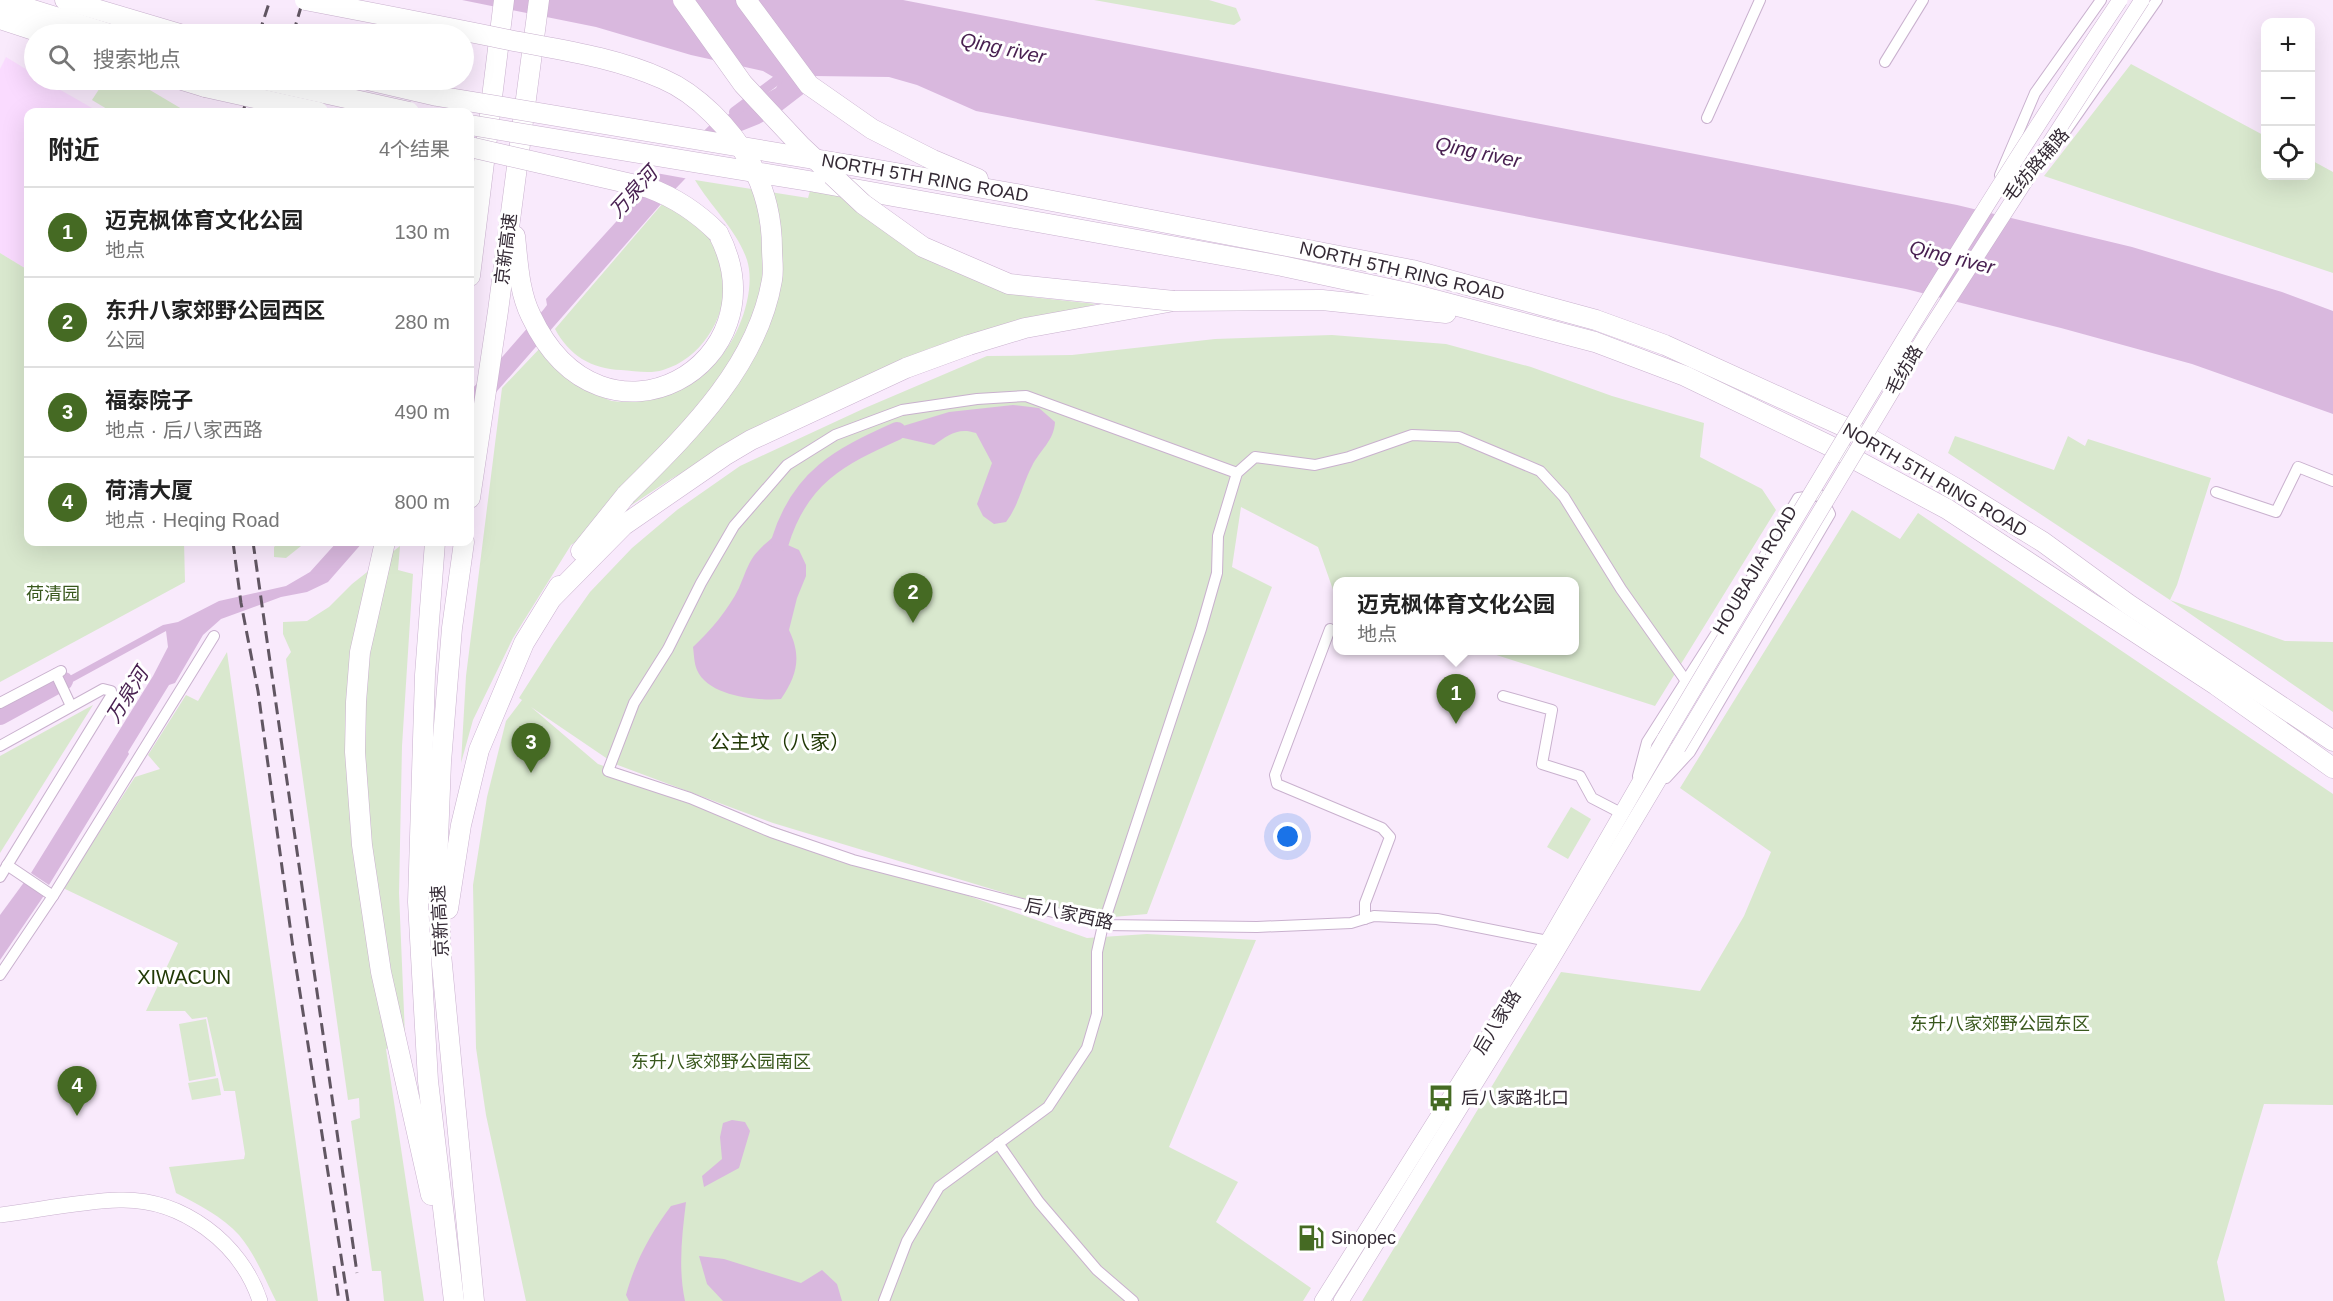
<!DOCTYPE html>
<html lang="zh">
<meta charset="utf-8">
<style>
:root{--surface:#fff;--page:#f6f6f6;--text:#222;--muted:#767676;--line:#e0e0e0;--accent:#456a23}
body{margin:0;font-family:Arial,"Noto Sans SC",sans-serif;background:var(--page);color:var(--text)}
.controls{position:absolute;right:18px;top:18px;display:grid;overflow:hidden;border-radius:12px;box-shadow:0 6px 24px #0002}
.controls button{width:54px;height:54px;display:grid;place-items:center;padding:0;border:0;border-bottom:2px solid var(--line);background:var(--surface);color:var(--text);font:30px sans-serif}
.you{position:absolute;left:1288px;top:837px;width:21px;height:21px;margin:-15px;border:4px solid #fff;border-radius:50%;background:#1a73e8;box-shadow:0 0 0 9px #1a73e833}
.badge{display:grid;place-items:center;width:39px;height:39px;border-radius:50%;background:var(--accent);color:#fff;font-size:20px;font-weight:700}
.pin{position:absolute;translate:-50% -50px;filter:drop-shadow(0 2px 3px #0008)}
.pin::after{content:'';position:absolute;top:32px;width:21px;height:18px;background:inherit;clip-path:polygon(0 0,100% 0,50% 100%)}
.popup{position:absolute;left:1333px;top:577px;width:246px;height:78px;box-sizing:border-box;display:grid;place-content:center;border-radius:12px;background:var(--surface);filter:drop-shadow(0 2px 4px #0005);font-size:20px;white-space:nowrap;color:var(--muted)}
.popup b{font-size:22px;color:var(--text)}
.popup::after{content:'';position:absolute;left:50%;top:100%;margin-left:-12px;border:12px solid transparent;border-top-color:var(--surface)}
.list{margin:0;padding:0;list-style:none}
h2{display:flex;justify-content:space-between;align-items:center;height:78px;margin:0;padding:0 24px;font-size:26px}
h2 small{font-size:20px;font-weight:400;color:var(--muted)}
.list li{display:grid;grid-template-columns:39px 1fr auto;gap:18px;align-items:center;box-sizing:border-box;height:90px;padding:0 24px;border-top:2px solid var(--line)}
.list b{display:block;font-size:22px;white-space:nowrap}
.list p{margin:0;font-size:20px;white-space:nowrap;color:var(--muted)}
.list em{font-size:20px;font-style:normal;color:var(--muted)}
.icon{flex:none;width:33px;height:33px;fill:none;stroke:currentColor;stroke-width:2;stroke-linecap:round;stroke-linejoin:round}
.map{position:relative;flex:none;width:2333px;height:1301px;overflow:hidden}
.search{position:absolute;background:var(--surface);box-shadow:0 6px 24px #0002;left:24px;top:24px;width:450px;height:66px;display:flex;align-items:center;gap:15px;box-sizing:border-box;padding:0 21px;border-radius:33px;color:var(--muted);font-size:22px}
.panel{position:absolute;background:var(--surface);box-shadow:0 6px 24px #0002;left:24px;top:108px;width:450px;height:438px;border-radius:12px}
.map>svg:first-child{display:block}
.built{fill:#fadbff}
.green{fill:#d9e8ce}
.water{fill:#d9b8de}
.pier{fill:#f9eafc}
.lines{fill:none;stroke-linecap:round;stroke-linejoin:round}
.canal{stroke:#d9b8de;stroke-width:10}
.river{stroke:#d9b8de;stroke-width:18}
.street-casing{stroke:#c9b1ce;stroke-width:12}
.secondary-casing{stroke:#c9b1ce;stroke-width:16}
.highway-casing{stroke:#c9b1ce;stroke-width:21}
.street{stroke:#fff;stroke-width:10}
.secondary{stroke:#fff;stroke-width:15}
.highway{stroke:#fff;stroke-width:20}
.rail{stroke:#615662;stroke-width:3;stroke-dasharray:12 6;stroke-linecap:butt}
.secondary-bridge-casing{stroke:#c9b1ce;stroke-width:16;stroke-linecap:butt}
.highway-bridge-casing{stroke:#c9b1ce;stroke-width:21;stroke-linecap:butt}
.secondary-bridge{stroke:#fff;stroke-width:15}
.highway-bridge{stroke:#fff;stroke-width:20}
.labels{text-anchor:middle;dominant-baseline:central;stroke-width:6;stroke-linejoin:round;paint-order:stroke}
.street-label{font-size:18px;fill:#342a35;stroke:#fff}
.park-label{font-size:18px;fill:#39581d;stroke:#fff}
.poi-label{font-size:18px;fill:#342a35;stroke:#fff;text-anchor:start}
.water-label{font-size:20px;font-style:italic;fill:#492151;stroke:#fff}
.neighbourhood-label{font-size:20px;fill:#213906;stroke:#fff}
</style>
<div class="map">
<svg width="2333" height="1301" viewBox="0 0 2333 1301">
<rect width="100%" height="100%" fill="#f9eafc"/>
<path class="built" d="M6,57L34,74V80H43L99,112H28V270L0,253V69Z"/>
<g class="green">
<path d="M1094,0H1209L1236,8L1241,20L1234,25Z"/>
<path d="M2131,64L2265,136L2266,176H2310L2311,160L2333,172V273L2044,176Z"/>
<path d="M105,80H133L187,112H112L92,100Z"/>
<path d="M695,180L808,198L810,191L844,197L882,226L940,266L1031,297L1096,304L930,348L778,418L671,479L571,545L513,638L473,720L461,763L466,676L502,388L542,346C560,370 571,384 599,396C603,397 608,400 612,401C642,406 691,386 713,365C737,343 757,292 747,260C737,230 711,207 695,180Z"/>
<path d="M663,203C678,212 693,219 705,231C746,274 719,354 663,370C651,374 634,371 621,370C591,369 569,355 555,329Z"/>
<path d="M0,253L28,270V542H184L185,582L0,682Z"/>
<path d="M1332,335L1446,344L1531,367L1612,396L1704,423L1700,457L1762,489L1776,510L1655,706L1484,651L1574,650V582H1338L1337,601L1318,547L1241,507L1232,567L1272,587L1147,914L1091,919L773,823L615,764L531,707L598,764L1087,938L1147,934L1256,940L1169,1147L1238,1182L1216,1222L1311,1288L1303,1301H526L486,1115L476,1048L473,885L487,797L506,721L522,700L519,698L554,643L590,592L632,548L677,510L740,466L865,408L987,356L1072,355L1215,339Z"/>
<path d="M1955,436L2054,470L2068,436L2085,446L2088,439L2211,478L2177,585L2170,600L2285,641L2333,642V712L2170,600L1948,453Z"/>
<path d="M1852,510L1900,539L1918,513L2333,794V1105L2264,1104L2217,1262L2225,1301H1362L1561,972L1700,991L1744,916L1771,852L1680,788Z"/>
<path d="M279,542H306L286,558L274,557V547Z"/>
<path d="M400,546L398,570L413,574L402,746L399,893L405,1036L386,1049L424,1301H384L381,1271H372L351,1121L360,1118L359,1098L348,1100L286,659L291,652L283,634V622L307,621L329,607L352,584Z"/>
<path d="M227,652L318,1301H276C265,1279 255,1254 239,1235C223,1217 198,1204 176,1193L169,1167L244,1159L245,1154L235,1091H224L207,1017L192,1019L185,1011H146L178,943L63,888L135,777L160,769L148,755L186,695L198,701Z"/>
<path d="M93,705L0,853V756Z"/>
<path d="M1571,807L1591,819L1568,859L1547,847Z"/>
<path d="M206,1019L216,1076L189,1081L179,1024Z"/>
<path d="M218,1078L221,1095L192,1100L188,1083Z"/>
</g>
<g class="water">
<path d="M462,0H903L1957,205L2132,247L2282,292L2333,311V414L2192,364L2061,328L1906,289L976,111L917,85L889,77L814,76L806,92L780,112L759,124L724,138L661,204L470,422V391L503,356L544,309L547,305L546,299L664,169L711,124L776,88L780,81L763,71L691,55L596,27Z"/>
<path d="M1013,405L1039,408L1055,422C1054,441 1040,450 1032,466C1022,485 1019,505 1006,522L994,524L983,516L977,504L992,463L976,433C958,427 948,435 934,445L899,437L897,431L903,426L949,412Z"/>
<path d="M772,538L799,550L806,565V576L797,598L789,630C802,657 797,675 781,699C756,701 708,696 697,670C694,663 694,654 693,647C711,630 728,610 739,588C750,562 749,557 772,538Z"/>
<path d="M337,542H363L328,582L307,592L281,597L221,619L203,635L175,683L169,685L128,752L129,754L49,885L31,873L153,676L168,647L166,631L47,696L44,690L163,625L178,622L219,601L286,586L310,572Z"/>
<path d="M25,881L45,894L0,960V915Z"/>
<path d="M732,1120L745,1122L750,1131L739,1168L704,1187L702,1176L722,1159L720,1137L723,1123Z"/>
<path d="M686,1202C682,1235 678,1268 685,1301H629L626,1295C635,1262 650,1234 671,1206Z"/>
<path d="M699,1256L724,1259L801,1283L822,1270L837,1284L842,1301H723L707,1284Z"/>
</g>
<path class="pier" d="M690,140L720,146L689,179L656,173Z"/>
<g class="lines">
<path class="canal" d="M734,112L789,71"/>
<g class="river">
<path d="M780,542C800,477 839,457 897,431"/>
<path d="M0,716L64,681"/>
</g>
<g class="street-casing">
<g id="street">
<path d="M1885,62L1923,0"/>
<path d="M1707,118L1760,0"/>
<path d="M2060,139L2157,0"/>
<path d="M2000,175L2035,93L2101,0"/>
<path d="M1237,473L1026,396L977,399L902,410L835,435L787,465L734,526L701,583L668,649L634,703L608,771L690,798L771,832L853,860L1103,925L1257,927L1351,923L1374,916L1437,919L1548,941"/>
<path d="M2216,492L2276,512L2298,467L2333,481"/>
<path d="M1330,629L1275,775L1277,784L1382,828L1390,837L1365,903V919"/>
<path d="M56,674L71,706"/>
<path d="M1503,696L1552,710L1542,764L1580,776L1592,798L1621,813"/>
<path d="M0,703L61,671"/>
<path d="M0,746L103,689L111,691V696L0,877"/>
<path d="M1638,776L1647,742L1751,579L1798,498L1820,495L1830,514L1690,752L1666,778"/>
<path d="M7,865L53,896"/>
<path d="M0,975L53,896L214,636"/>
<path d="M998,1143L1039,1202L1097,1270L1133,1301"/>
<path d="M884,1301L907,1241L939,1187L1048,1107L1087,1048L1097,1014V952L1103,925L1201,629L1217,573L1218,536L1237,473L1255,457L1315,465L1349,457L1412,435L1459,437L1540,471L1564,497L1621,589L1686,681"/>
</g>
</g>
<g class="secondary-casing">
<g id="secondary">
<path d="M0,1215C39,1210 81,1201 119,1200C182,1198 241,1243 260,1301"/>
<path d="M1322,1301L1548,941L1665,738"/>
<path d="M1341,1301L1551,961L1678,748"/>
</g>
</g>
<g class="highway-casing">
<g id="highway">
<path d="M1,0L110,34"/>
<path d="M65,0L180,34"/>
<path d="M746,0L809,85L872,129L933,160L978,179"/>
<path d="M0,19L46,34"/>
<path d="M182,80L205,87"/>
<path d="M850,165L1011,193L1412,270L1596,320L1665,345L1869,438L1957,489L2043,542L2128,604L2333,741"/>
<path d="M815,182L1282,266L1408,293L1595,342L1685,376L1828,445L1947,509L2216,685L2333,768"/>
<path d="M515,236C518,263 519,292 531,316C603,469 786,363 718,233"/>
<path d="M470,276L504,0"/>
<path d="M470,498L498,311L539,0"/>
<path d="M385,542L360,652L356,702L355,752L362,845L381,972L431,1195"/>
<path d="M435,542L425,675L418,902L428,1081L454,1301"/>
<path d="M464,542L452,628L441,762L437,866L441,954L474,1301"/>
<path d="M581,551L626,495"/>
<path d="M553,597L624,525L724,456L751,440L906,368L969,345L1025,328L1174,301L1322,300L1446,313"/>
<path d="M448,909L461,825L479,750L524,643L559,586"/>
</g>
</g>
<use href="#street" class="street"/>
<use href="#secondary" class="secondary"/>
<use href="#highway" class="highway"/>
<g class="rail">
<path d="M259,34L270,0"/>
<path d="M293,34L303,0"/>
<path d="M243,112L252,80"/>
<path d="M273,112L281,80"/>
<path d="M233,542L241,603L258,691L293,948L348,1301"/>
<path d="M253,542L357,1273"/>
<path d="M334,1266L339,1301"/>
</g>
<g class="secondary-bridge-casing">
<g id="secondary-bridge">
<path d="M1665,738C1813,490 1959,240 2120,0"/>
<path d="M1678,748L1924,338L2142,0"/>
</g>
</g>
<g class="highway-bridge-casing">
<g id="highway-bridge">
<path d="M305,0C373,13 441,26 509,40C561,50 614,57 663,79C698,94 731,129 750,162C765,189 772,218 772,249C772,259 774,270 772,280C757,368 686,435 626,495"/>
<path d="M683,0L743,84L801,146L863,204L923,247L1009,284L1174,301"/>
<path d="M265,80L409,112"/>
<path d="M368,80L437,96L850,165"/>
<path d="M205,87L318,112"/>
<path d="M470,125L815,182"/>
<path d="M470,147L649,188C676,198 697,212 718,233"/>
</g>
</g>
<use href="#secondary-bridge" class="secondary-bridge"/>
<use href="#highway-bridge" class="highway-bridge"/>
</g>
<defs>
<g id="bus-bare" transform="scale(2.07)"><path d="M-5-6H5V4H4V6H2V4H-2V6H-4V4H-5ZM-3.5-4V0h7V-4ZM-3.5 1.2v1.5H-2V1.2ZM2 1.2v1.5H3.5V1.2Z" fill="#456a23" stroke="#fff" stroke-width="2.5" paint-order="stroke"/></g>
<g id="fuel-bare" transform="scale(2.07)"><path d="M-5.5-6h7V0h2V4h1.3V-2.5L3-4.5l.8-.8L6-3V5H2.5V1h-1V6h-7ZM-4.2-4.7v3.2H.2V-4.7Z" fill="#456a23" stroke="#fff" stroke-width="2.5" paint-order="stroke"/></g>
</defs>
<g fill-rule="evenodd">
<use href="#bus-bare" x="1441" y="1098"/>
<use href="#fuel-bare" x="1311" y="1238"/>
</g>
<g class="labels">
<g class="street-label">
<text transform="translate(2036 165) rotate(-49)">毛纺路辅路</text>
<text transform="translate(925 178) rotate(10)">NORTH 5TH RING ROAD</text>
<text transform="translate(506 249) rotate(-83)">京新高速</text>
<text transform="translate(1402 271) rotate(13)">NORTH 5TH RING ROAD</text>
<text transform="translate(1904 370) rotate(-59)">毛纺路</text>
<text transform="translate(1935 480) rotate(30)">NORTH 5TH RING ROAD</text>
<text transform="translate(1755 570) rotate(-59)">HOUBAJIA ROAD</text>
<text transform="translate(1069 914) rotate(12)">后八家西路</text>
<text transform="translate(440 921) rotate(-93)">京新高速</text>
<text transform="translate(1497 1022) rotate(-58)">后八家路</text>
</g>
<g class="park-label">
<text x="53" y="594">荷清园</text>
<text x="2000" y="1024">东升八家郊野公园东区</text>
<text x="721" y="1062">东升八家郊野公园南区</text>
</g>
<g class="poi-label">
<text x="1461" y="1098">后八家路北口</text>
<text x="1331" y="1238">Sinopec</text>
</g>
<g class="water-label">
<text transform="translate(1003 48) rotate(12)">Qing river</text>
<text transform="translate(1478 152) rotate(12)">Qing river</text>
<text transform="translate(633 192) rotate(-48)">万泉河</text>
<text transform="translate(1952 257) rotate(14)">Qing river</text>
<text transform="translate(127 695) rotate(-58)">万泉河</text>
</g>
<g class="neighbourhood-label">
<text x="780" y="742">公主坟（八家）</text>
<text x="184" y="977">XIWACUN</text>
</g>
</g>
</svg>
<div class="controls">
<button>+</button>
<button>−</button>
<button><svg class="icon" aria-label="locate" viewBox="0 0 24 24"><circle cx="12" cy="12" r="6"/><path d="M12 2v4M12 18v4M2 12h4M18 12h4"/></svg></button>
</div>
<div class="you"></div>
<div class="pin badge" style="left:1456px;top:724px">1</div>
<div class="popup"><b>迈克枫体育文化公园</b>地点</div>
<div class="pin badge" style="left:913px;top:623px">2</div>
<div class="pin badge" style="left:531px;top:773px">3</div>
<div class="pin badge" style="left:77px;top:1116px">4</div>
<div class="search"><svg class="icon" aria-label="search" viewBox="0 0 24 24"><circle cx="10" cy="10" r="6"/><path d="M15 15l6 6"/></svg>搜索地点</div>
<section class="panel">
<h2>附近<small>4个结果</small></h2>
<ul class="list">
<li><span class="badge">1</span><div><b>迈克枫体育文化公园</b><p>地点</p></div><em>130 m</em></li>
<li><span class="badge">2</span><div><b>东升八家郊野公园西区</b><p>公园</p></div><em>280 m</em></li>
<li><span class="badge">3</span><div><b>福泰院子</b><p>地点 · 后八家西路</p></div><em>490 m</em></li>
<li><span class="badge">4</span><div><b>荷清大厦</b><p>地点 · Heqing Road</p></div><em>800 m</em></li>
</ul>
</section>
</div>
